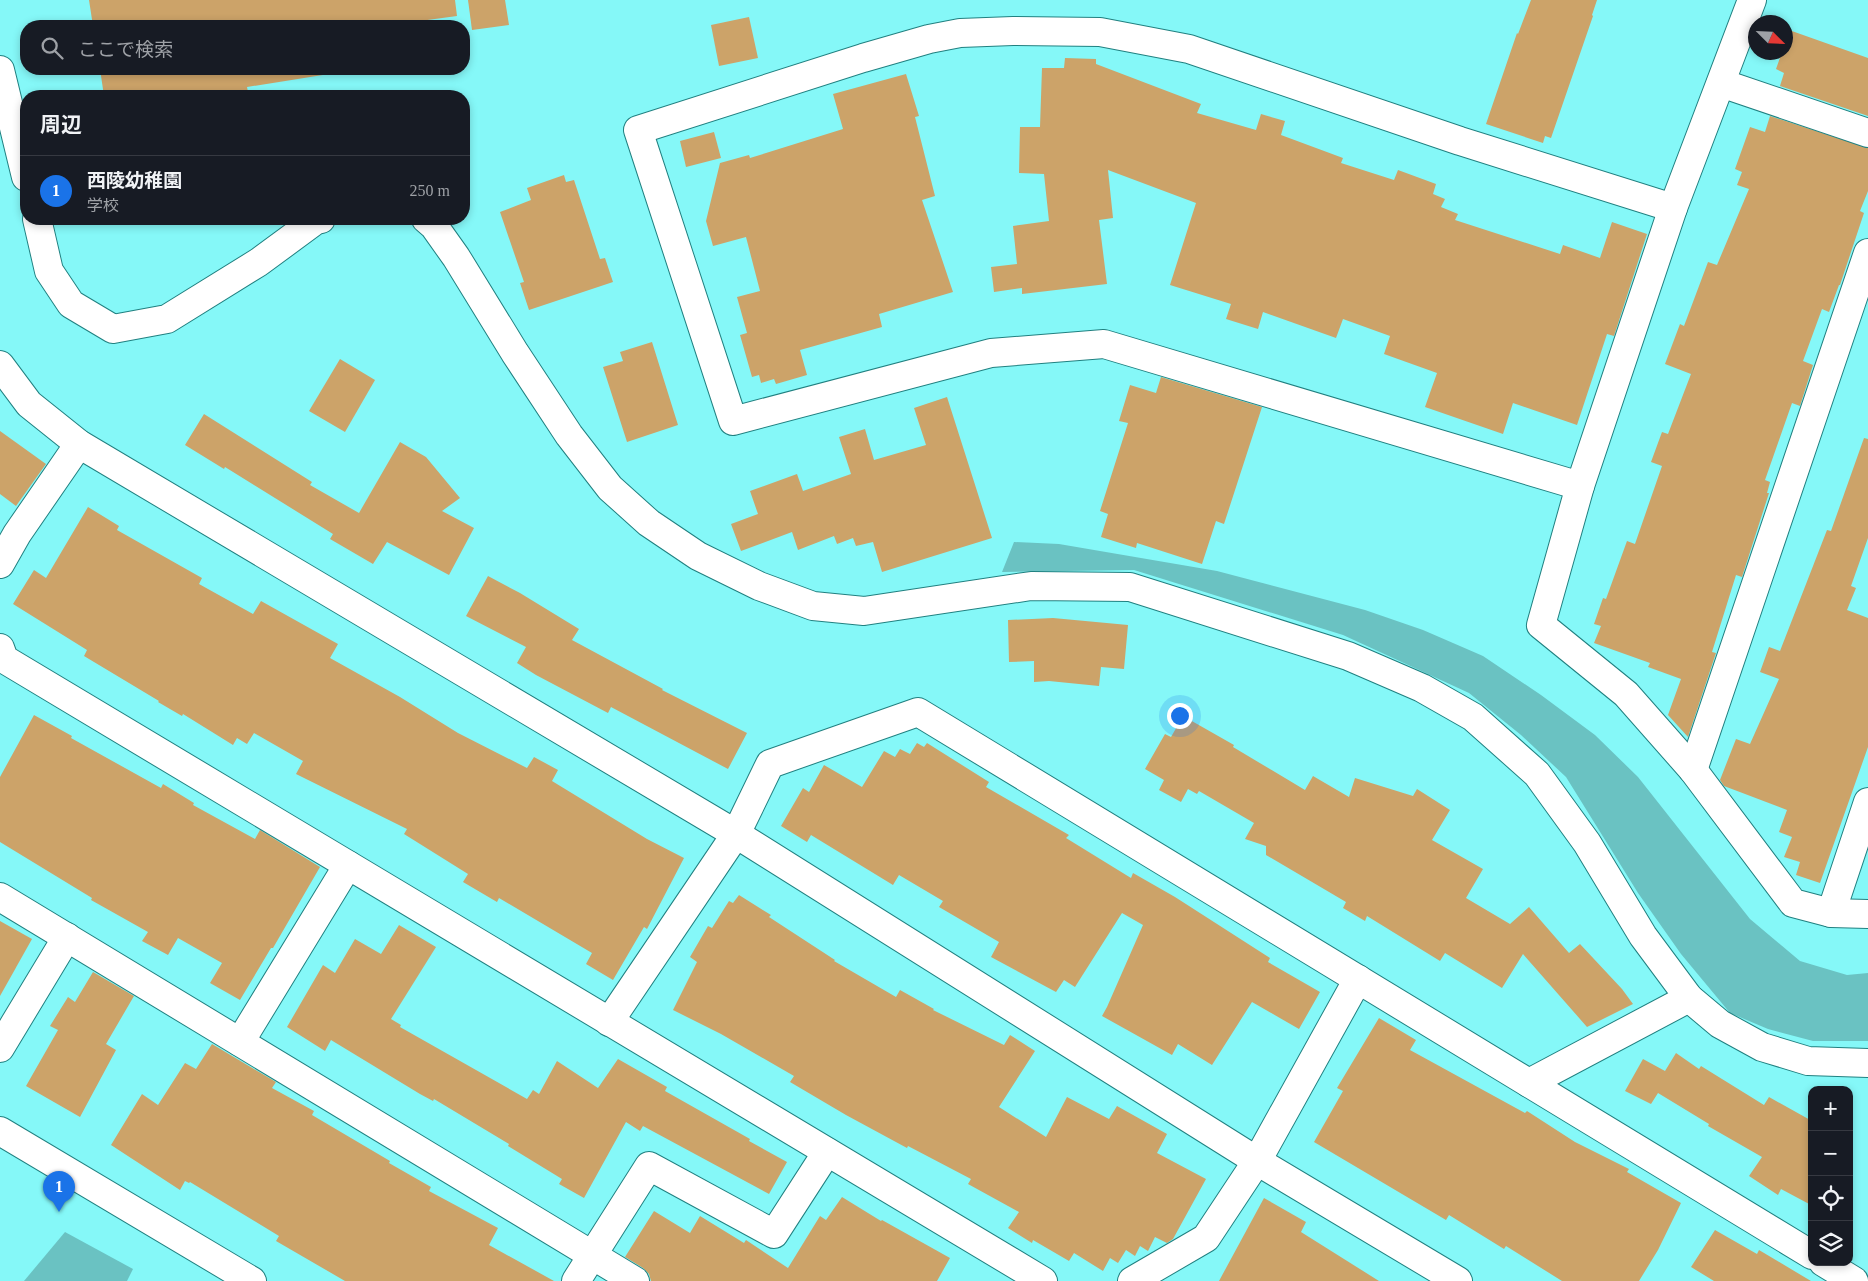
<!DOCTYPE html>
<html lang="ja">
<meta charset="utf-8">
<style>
:root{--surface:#171b24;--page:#20242c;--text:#f1f3f6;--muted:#9ea1a6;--line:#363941;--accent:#1a73e8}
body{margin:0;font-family:"Times New Roman","Noto Sans JP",serif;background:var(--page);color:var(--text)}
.controls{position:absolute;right:15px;bottom:15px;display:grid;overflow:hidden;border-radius:10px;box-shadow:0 2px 8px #0003}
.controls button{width:45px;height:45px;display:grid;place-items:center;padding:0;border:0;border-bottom:1px solid var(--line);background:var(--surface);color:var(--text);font:25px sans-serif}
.compass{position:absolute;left:1748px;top:15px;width:45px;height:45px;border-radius:50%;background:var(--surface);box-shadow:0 2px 8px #0003;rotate:114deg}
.you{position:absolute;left:1179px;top:715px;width:18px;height:18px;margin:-12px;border:4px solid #fff;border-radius:50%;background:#1a73e8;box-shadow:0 0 0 8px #1a73e833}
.badge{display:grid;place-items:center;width:32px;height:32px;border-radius:50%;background:var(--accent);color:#fff;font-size:16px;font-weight:700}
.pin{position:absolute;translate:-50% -41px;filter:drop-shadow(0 1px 2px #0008)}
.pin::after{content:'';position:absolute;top:26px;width:18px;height:15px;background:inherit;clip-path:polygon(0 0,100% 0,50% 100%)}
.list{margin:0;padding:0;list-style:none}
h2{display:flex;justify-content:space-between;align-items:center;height:65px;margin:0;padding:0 20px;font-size:21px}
h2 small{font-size:16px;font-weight:400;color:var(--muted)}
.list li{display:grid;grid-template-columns:32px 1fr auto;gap:15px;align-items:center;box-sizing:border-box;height:70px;padding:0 20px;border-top:1px solid var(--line)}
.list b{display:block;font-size:19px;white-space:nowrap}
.list p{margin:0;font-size:16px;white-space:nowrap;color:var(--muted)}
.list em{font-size:16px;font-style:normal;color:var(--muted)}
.icon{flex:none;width:28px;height:28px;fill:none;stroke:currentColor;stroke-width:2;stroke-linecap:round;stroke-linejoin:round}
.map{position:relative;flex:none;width:1868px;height:1281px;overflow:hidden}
.search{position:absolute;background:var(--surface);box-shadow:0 2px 8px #0003;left:20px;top:20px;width:450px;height:55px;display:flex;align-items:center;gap:12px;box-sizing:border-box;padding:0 18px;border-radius:20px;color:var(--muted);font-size:19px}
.panel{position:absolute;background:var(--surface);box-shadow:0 2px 8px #0003;left:20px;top:90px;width:450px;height:135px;border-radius:20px}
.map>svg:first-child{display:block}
.green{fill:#6ac2c2}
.building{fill:#cca369}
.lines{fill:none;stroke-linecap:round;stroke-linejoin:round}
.minor-casing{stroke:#218080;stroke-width:30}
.minor{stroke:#fff;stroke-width:28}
</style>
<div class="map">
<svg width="1868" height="1281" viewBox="0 0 1868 1281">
<rect width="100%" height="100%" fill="#85f8f8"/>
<g class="green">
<path d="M1014,542L1059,544L1217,571L1365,610L1423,630L1483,656L1541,695L1595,735L1638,777L1750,919L1800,961L1847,975L1868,973V1041H1813L1768,1029L1730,1013L1681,954L1638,893L1566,777L1521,735L1469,693L1343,635L1134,570L1002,572Z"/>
<path d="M65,1232L133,1269L127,1281H24Z"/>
</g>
<g class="building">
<path d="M89,0H455L457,16L383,26H93Z"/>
<path d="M468,0H505L509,25L472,30Z"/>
<path d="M1531,0H1597L1592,15L1593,16L1551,138L1545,136L1543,143L1486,124L1517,33L1518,34Z"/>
<path d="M749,17L758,58L719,66L711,25Z"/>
<path d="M1789,30L1868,58V116L1780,86L1784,73L1776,69L1782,52H1786V41Z"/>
<path d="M1065,58L1096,59V64L1201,104L1197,113L1256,130L1261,114L1285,121L1281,135L1343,158L1341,163L1394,180L1398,170L1436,184L1433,194L1445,199L1441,207L1458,214L1455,220L1560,254L1563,245L1600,258L1612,222L1647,234L1614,336L1607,334L1577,425L1513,403L1503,434L1425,407L1437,373L1384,354L1390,336L1343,319L1336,338L1263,312L1258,329L1226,319L1231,304L1170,285L1196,203L1108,170L1113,218L1099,220L1107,284L1022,294V288L994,292L991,267L1017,264L1013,226L1049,221L1044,174L1019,173L1020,127H1040L1042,68H1064Z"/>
<path d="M100,69H354V70L247,87L248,92L223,96H104Z"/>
<path d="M906,74L919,116L915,117L935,196L922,200L953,292L879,314L882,327L800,350L807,375L776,384L774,379L761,383L759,375L752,377L740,335L747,333L737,297L760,291L746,237L713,246L706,221L720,163L749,155L750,158L843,129L833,94Z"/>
<path d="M1770,116L1868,148V191L1860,211L1864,213L1840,285H1839L1829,312L1822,309L1803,361L1813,365L1800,406L1792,403L1765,480L1770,482L1767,493H1769L1742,577L1736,575L1712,652L1716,653L1688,737L1668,715L1681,679L1648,667L1650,663L1594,643L1601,626L1594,624L1603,598L1606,599L1627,541L1635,544L1662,466L1651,462L1662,432L1668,434L1691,374L1665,364L1680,324L1684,326L1708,262L1717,265L1749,189L1737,185L1742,172L1735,169L1750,127L1765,132Z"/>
<path d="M714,132L721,158L686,167L680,141Z"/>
<path d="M564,175L566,182L574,180L600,259L605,258L613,282L529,310L520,283L524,282L500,212L531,200L527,188Z"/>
<path d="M652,342L678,425L627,442L603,367L623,361L620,352Z"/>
<path d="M340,359L375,380L345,432L309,411Z"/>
<path d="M1161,377L1262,407L1224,524L1216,521L1202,564L1137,543L1136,548L1101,537L1108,514L1100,511L1128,423L1119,421L1130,385L1156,393Z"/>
<path d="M947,397L992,538L882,572L873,542L856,546L853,538L837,544L834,536L798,550L792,532L741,551L731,524L758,514L750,491L797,474L803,491L851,474L839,437L865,429L874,460L926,445L914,408Z"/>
<path d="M204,414L312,482L310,485L359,513L400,442L426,457L460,498L442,511L474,528L449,575L387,542L373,564L330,539L333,534L225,467L224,469L185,445Z"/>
<path d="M0,431L46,464L16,506L0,494Z"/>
<path d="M1864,438L1868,439V538L1851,586L1856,588L1847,610L1868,618V747L1820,883L1796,875L1800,862L1784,857L1792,837L1779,832L1787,810L1724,786L1720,780L1736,739L1750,744L1779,679L1760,672L1769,647L1780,651L1827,530L1831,531Z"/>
<path d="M88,507L119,526L117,530L202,578L199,584L253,614L261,601L338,644L330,658L400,697L458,733L527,768L534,757L558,770L552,781L647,839L684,858L647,929L644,927L613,980L586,964L592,953L499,898L497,902L463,882L468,874L404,834L407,829L296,774L303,761L254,733L247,744L237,738L233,745L183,714L182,716L158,702L159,701L84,656L87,650L13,604L34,570L46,578Z"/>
<path d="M488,576L520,593L579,629L572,640L663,689L662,690L747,733L728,769L611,707L608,713L536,675L517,663L526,647L466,616Z"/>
<path d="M1053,618L1128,625L1124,669L1101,667L1099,686L1049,681L1034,682V661L1009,662L1008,620Z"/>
<path d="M34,715L72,736L71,738L161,788L163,784L194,803L193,805L255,839L260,830L320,867L273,948H271L240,1000L210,983L222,963L178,938L168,955L142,941L148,932L91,900L92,898L0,842V777Z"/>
<path d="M1183,716L1234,745L1233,747L1305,790L1313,776L1349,797L1355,778L1413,796L1417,789L1450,810L1432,840L1483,869L1466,898L1510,924L1529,907L1569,953L1580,944L1622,989L1633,1004L1587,1027L1523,954L1502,988L1445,953L1440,961L1367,916L1365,921L1343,908L1346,902L1266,855V846L1245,839L1254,823L1199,791L1197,794L1188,789L1181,802L1159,790L1164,780L1145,769L1165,734L1171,737Z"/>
<path d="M917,743L924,747L927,743L989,782L986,787L1069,835L1066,838L1131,878L1133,873L1175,897L1270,958L1268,962L1320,992L1299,1029L1252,1002L1212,1065L1178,1044L1172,1055L1102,1016L1107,1007L1143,925L1122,913L1075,987L1064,980L1056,992L991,957L999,942L939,907L943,901L899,875L893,885L811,835L807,842L781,826L803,788L809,792L824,765L862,787L884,751L895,757L900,749L910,754Z"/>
<path d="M739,895L771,915L769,917L835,960L834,961L896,997L900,990L934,1009L933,1010L1004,1045L1010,1035L1035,1051L999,1107L1046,1137L1067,1097L1109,1119L1117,1106L1167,1134L1157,1153L1206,1179L1173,1239L1167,1243L1155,1237L1148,1251L1140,1246L1135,1256L1126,1250L1118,1263L1110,1258L1103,1271L1074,1253L1069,1261L1033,1240L1032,1243L1008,1228L1019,1212L968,1184L971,1179L908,1146L907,1148L846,1115L790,1082L794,1076L721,1034L673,1010L697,962L690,957L708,926L712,928L729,901L733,903Z"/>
<path d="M0,921L32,939L0,996Z"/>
<path d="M399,925L436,947L391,1019L401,1025L400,1027L527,1099L533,1090L539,1094L557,1061L598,1088L618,1059L667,1087L665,1091L750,1139L749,1141L787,1162L769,1194L643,1126L640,1131L626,1122L584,1198L559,1184L562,1179L508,1146L509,1144L434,1099L433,1101L420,1094L331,1040L325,1051L287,1027L323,965L335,973L355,939L381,954Z"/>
<path d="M93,972L134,996L106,1044L116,1050L80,1117L26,1086L58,1030L50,1026L68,997L75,1002Z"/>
<path d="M1379,1018L1416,1040L1410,1050L1525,1113L1527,1111L1575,1142L1629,1169L1627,1172L1681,1203L1658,1250L1639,1281H1562L1506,1246L1504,1249L1449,1215L1446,1220L1314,1142L1343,1091L1337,1088Z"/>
<path d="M212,1044L276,1082L272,1088L314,1111L312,1115L390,1161L389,1163L431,1187L429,1191L498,1228L489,1245L554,1281H345L276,1241L279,1236L190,1182L189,1183L185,1181L180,1190L111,1145L142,1094L158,1105L185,1063L196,1069Z"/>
<path d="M1676,1053L1699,1069L1701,1066L1764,1105L1769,1097L1812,1121L1811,1205L1781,1189L1778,1195L1749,1176L1762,1157L1708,1126L1709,1124L1658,1093L1651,1104L1625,1091L1643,1059L1665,1071Z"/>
<path d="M842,1197L881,1221L882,1220L950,1258L937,1281H651L649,1274L643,1268L625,1257L654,1211L690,1233L700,1216L744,1243L746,1240L788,1268L820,1216L826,1220Z"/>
<path d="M1264,1198L1306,1222L1301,1232L1379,1281H1219Z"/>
<path d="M1715,1230L1757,1254L1759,1250L1811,1281H1714L1691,1267Z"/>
</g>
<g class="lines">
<g class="minor-casing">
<g id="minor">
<path d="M1752,0L1673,208L1580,486L1541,625L1626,694L1693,770L1793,903L1831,913L1868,914"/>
<path d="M0,70L26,177"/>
<path d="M1721,83L1868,133"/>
<path d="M37,219L49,271L71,304L113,329L167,319L259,262L316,220L321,219"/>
<path d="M426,219L434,226L456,257L515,353L569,435L610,488L649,523L698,556L759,586L813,606L864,611L1031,586L1130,587L1348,656L1422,688L1473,717L1537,774L1587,843L1643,936L1689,998L1720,1024L1762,1047L1808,1061L1868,1063"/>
<path d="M0,365L29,404L79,444L736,834L1257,1161L1458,1281"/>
<path d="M1580,486L1104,344L991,353L733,421L638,130L863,58L929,39L960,33L1013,31L1100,32L1189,49L1460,141L1673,208"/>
<path d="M0,564L17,534L79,444"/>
<path d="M0,648L4,659L1043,1281"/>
<path d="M1693,770L1868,253"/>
<path d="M0,897L635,1281"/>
<path d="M1831,913L1868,802"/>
<path d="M609,1022L736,834L770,764L918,712L1812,1255"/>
<path d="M240,1042L348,865"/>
<path d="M0,1048L67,937"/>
<path d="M1529,1083L1689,998"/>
<path d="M0,1131L252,1281"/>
<path d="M1823,1262L1854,1281"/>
<path d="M576,1281L649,1166L774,1234L827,1152"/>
<path d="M1132,1281L1206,1238L1257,1161L1358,979"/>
</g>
</g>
<use href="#minor" class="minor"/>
</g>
</svg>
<div class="controls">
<button>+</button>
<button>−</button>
<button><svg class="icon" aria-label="locate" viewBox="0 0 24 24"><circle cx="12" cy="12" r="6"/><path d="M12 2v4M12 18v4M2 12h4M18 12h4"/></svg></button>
<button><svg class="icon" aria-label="layers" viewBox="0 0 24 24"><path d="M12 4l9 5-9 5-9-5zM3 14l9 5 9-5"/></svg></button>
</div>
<svg class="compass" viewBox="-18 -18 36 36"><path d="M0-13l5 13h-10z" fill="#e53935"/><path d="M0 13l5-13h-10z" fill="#9ea1a6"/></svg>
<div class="you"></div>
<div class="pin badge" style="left:59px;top:1212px">1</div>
<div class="search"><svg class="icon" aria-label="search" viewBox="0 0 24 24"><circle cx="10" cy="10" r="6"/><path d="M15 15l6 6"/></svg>ここで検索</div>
<section class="panel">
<h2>周辺<small></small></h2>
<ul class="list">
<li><span class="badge">1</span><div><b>西陵幼稚園</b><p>学校</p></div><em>250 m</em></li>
</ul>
</section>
</div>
